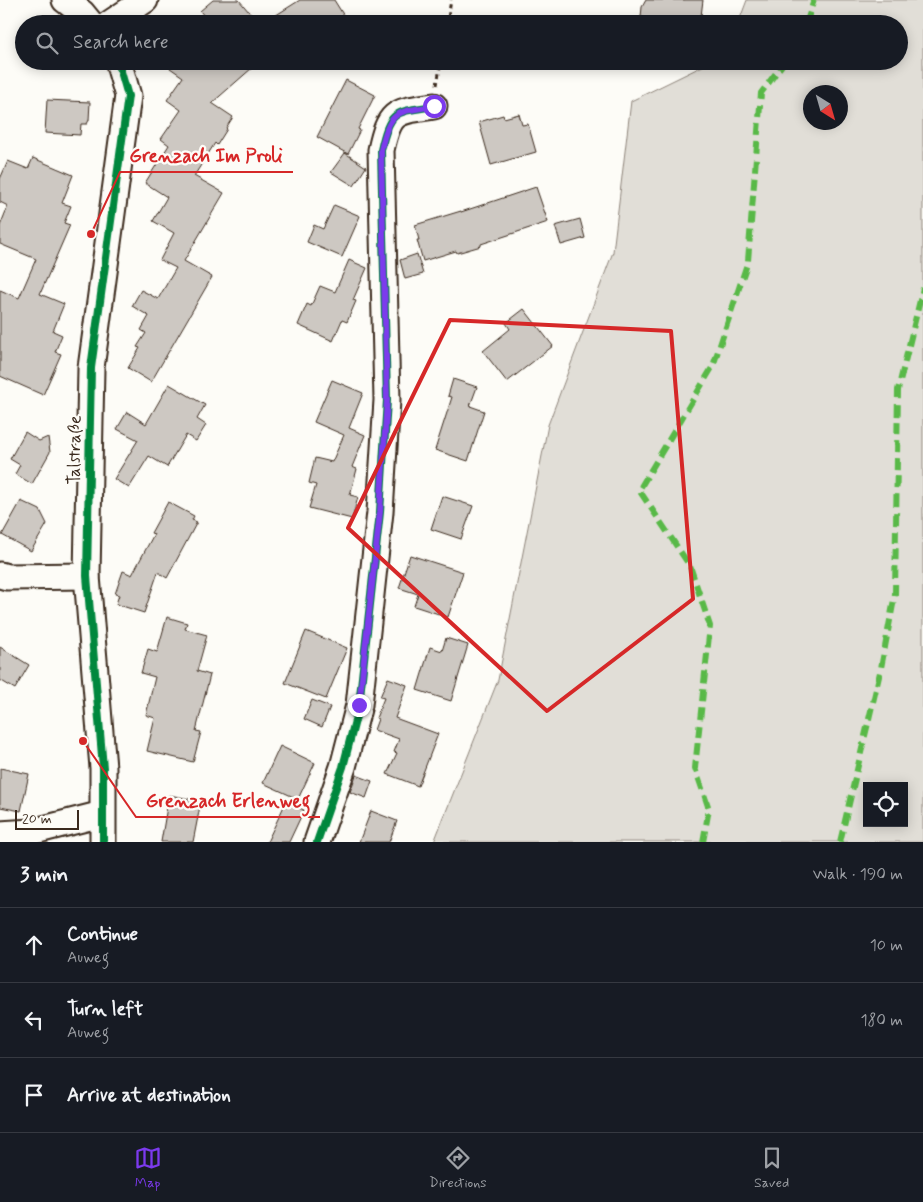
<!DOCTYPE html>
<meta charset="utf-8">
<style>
:root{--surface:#171b24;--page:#242831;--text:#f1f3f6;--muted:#9ea1a6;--line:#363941;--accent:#7c3aed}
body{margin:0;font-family:Mynerve,sans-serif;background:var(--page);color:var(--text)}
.controls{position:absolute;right:15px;bottom:15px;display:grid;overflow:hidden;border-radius:0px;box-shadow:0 2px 12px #0003}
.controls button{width:45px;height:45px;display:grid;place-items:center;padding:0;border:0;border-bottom:1px solid var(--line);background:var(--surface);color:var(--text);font:25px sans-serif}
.compass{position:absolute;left:803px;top:85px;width:45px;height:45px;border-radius:50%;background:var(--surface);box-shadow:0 2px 12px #0003;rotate:143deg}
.scale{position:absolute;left:15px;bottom:12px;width:64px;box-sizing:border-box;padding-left:5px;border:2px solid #3b2a1e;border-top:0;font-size:14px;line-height:18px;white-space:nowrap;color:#3b2a1e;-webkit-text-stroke:4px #fdfcf7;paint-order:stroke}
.stop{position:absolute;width:15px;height:15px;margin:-11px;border:4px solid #7c3aed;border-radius:50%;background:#fff}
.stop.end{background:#7c3aed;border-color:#fff;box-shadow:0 1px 5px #0008}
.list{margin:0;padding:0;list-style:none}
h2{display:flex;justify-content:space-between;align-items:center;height:65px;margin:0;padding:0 20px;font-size:21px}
h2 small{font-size:16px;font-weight:400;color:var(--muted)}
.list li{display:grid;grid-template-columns:32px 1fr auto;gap:15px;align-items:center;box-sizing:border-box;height:75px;padding:0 20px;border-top:1px solid var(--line)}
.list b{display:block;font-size:19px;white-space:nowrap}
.list p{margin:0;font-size:16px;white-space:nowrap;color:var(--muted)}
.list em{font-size:16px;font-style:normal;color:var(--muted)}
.icon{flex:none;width:28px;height:28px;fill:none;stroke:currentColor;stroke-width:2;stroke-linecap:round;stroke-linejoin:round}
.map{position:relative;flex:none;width:923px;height:842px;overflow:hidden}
.search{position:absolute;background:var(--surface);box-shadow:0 2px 12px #0003;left:15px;right:15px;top:15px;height:55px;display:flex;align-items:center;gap:12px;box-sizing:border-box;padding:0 18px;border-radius:28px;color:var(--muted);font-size:19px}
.sheet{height:290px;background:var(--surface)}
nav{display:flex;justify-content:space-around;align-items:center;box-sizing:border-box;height:70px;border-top:1px solid var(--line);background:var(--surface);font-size:14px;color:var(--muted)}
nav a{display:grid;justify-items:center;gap:2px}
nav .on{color:var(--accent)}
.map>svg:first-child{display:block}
.green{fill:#e1ded7;stroke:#8e847a;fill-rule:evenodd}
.building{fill:#cdc8c2;stroke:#3b2a1e}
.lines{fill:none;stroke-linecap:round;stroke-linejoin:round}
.street-casing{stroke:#3b2a1e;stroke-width:29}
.path{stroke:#3b2a1e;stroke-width:3;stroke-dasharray:4 4;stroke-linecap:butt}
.street{stroke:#fdfcf7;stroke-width:25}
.quiet{stroke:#58b947;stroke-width:6;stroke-dasharray:12 6;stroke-linecap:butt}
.cycleway-casing{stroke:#fdfcf7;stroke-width:11}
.cycleway{stroke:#00873e;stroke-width:8}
.route{stroke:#7c3aed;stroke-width:6}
.marked{fill:none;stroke:#d62828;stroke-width:4;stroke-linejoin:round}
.labels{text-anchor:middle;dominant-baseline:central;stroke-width:4.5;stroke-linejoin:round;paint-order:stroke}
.street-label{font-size:18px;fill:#3b2a1e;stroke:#fdfcf7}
.leader{fill:none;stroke:#d62828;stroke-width:2}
.callout-dot{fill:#d62828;stroke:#fdfcf7;stroke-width:2}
.callout-label{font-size:19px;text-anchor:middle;font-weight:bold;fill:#d62828;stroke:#fdfcf7;stroke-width:4.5;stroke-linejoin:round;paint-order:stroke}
</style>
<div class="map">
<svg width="923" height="842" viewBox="0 0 923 842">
<rect width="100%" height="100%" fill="#fdfcf7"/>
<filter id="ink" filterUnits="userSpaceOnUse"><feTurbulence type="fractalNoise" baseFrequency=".02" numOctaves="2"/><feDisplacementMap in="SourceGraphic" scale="10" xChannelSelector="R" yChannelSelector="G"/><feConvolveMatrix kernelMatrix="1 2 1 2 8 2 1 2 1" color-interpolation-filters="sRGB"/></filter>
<g filter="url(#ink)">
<path class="green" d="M747,0H923V842H434L498,680L548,425L613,252L631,101L713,61H899V24H738ZM810,92H840V122H810ZM867,786H904V823H867Z"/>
<g class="building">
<path d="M213,0H239L259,24H211L200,11Z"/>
<path d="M300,0H334L344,16L332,24H262Z"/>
<path d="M646,0H703L700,24H655L656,19L641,17L642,7Z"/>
<path d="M160,61H260L212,103L233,117L226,128L227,129L217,145L215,143L194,176L224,193L184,261L212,277L151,382L128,368L140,348L137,347L146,333L141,330L149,316L132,306L141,290L158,299L176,268L160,260L174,233L153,221L167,197L145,183L169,145L161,139L181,110L167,100L183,77Z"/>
<path d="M346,80L375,95L358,129L360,130L348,154L317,137Z"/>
<path d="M47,100L90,102L89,120L87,124H81L80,135L45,133Z"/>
<path d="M519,114L522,125L528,124L536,152L491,165L479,122L503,115L504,118Z"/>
<path d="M345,153L366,167L354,186L331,172Z"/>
<path d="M33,158L73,175L62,203L71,206L64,223L70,225L40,294L64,304L53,331L62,335L55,352L61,354L43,395L0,376V290L19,298L36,259L0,244V226L8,206L0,202V179L8,161L28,169Z"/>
<path d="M536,187L548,222L481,244V246L457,253L456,251L423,261L417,240H419L415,225L461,211V212Z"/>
<path d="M334,205L360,216L342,257L307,242L314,225L323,229Z"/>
<path d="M580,219L585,238L561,245L555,226Z"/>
<path d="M417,254L423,274L405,279L400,260Z"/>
<path d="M349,260L367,268L353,300L356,301L347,322L342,320L333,341L298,325L307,304L311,306L320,286L335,292Z"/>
<path d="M524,309L553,346L507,382L483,351L510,329L506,323Z"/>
<path d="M453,379L477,387L470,406L484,411L468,461L435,450L452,397L448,396Z"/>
<path d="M332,380L363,393L349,428L365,435L352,467L357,469L350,495L358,497L352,519L309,508L316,485L309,483L315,458L332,462L344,435L314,422Z"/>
<path d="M169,384L205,405L197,419L206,425L196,441L186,435L167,467L149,456L129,488L114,479L138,440L117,429L127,412L146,424Z"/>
<path d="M25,432L39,441L48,437L50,452L32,484L15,474L20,465L10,459Z"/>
<path d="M442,496L473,506L461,539L431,529Z"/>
<path d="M21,501L40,510L47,524L31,551L2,535Z"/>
<path d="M168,502L194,516L192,520L197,522L167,578L158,572L144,613L116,604L119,595L115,594L123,571L132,575L154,534L151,533Z"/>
<path d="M410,555L463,572L448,617L414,606L418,594L399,588Z"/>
<path d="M167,617L187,623L185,629L207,635L197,671L210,675L196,731L201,732L193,762L147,751L155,718L146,715L155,677L141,673L148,649L157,652Z"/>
<path d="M306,631L347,648L326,699L285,683Z"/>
<path d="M446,638L468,645L451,701L417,690L430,647L442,651Z"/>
<path d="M0,647L29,665L15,689L0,680Z"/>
<path d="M388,678L407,685L395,718L438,734L418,786L387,774L397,753L394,752L399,739L374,730L378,719L376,718L384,698L380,697Z"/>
<path d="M312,700L330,707L322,727L304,719Z"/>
<path d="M280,746L315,763L298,799L263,783Z"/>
<path d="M0,768L29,774L21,811L0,807Z"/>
<path d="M356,775L372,781L366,798L350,792Z"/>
<path d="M169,795L201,801L193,842H161Z"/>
<path d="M286,802L304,810L289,842H267Z"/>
<path d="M371,811L397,821L389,842H359Z"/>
</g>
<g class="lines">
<g class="street-casing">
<g id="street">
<path d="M65,0L82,13L91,24"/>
<path d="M109,24L145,0"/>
<path d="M0,575L7,577L87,576"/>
<path d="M0,834L31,832L102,814"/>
<path d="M103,842V768L87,576L91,368L128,96L118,61"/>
<path d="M317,842L343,767L359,705L380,512L387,400L381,150C390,109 396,112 434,106"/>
</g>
</g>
<g class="path">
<path d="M447,24L451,0"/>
<path d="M437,85L441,61"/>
</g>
<use href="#street" class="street"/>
<g class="quiet">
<path d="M806,24L814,0"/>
<path d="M703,842L709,809L695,768L710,626L690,566L639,490L713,366L748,261L761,93L785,61"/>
<path d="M840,842L881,668L895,594L898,390L923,288"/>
</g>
<g class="cycleway-casing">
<g id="cycleway">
<path d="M103,842V768L87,576L91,368L128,96L118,61"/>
<path d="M317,842L343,767L359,705L380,512L387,400L381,150C390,109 396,112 434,106"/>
</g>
</g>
<use href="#cycleway" class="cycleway"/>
</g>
</g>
<g class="lines" filter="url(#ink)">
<path class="route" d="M359,705L380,512L387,400L381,150C390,110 396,112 434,106"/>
</g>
<path class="marked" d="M450,320L671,331L693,599L547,711L348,528Z"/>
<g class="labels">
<g class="street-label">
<text transform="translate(75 450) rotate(-89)">Talstraße</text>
</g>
</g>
<path class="leader" d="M91 234L120 172H293M83 741L136 817H320"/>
<g class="callout-dot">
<circle cx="91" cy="234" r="5"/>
<circle cx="83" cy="741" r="5"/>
</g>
<g class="callout-label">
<text x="206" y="162">Grenzach Im Proli</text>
<text x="228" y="807">Grenzach Erlenweg</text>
</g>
</svg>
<div class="controls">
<button><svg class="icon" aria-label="locate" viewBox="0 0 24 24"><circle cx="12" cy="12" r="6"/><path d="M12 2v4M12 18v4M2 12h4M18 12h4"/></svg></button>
</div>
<svg class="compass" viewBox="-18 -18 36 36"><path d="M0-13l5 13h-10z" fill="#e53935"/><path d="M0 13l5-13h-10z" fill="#9ea1a6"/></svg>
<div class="scale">20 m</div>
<div class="stop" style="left:434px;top:106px"></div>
<div class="stop end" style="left:359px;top:705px"></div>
<div class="search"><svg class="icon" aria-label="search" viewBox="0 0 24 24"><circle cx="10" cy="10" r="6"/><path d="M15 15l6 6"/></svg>Search here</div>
</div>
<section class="sheet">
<h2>3 min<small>Walk · 190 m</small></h2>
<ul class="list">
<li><svg class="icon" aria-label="ahead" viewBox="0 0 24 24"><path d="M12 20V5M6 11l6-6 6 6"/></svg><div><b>Continue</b><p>Auweg</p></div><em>10 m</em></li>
<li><svg class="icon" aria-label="left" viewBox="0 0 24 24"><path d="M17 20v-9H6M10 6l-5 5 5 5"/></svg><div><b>Turn left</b><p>Auweg</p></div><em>180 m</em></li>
<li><svg class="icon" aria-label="arrive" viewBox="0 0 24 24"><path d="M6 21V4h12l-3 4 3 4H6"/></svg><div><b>Arrive at destination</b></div></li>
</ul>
</section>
<nav>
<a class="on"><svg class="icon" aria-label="map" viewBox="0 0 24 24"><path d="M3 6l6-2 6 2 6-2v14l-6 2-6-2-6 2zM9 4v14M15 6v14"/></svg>Map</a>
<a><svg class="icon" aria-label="directions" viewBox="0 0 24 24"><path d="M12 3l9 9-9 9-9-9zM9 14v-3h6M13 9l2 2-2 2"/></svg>Directions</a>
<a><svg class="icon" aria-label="saved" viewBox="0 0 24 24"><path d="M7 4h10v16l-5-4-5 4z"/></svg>Saved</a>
</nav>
